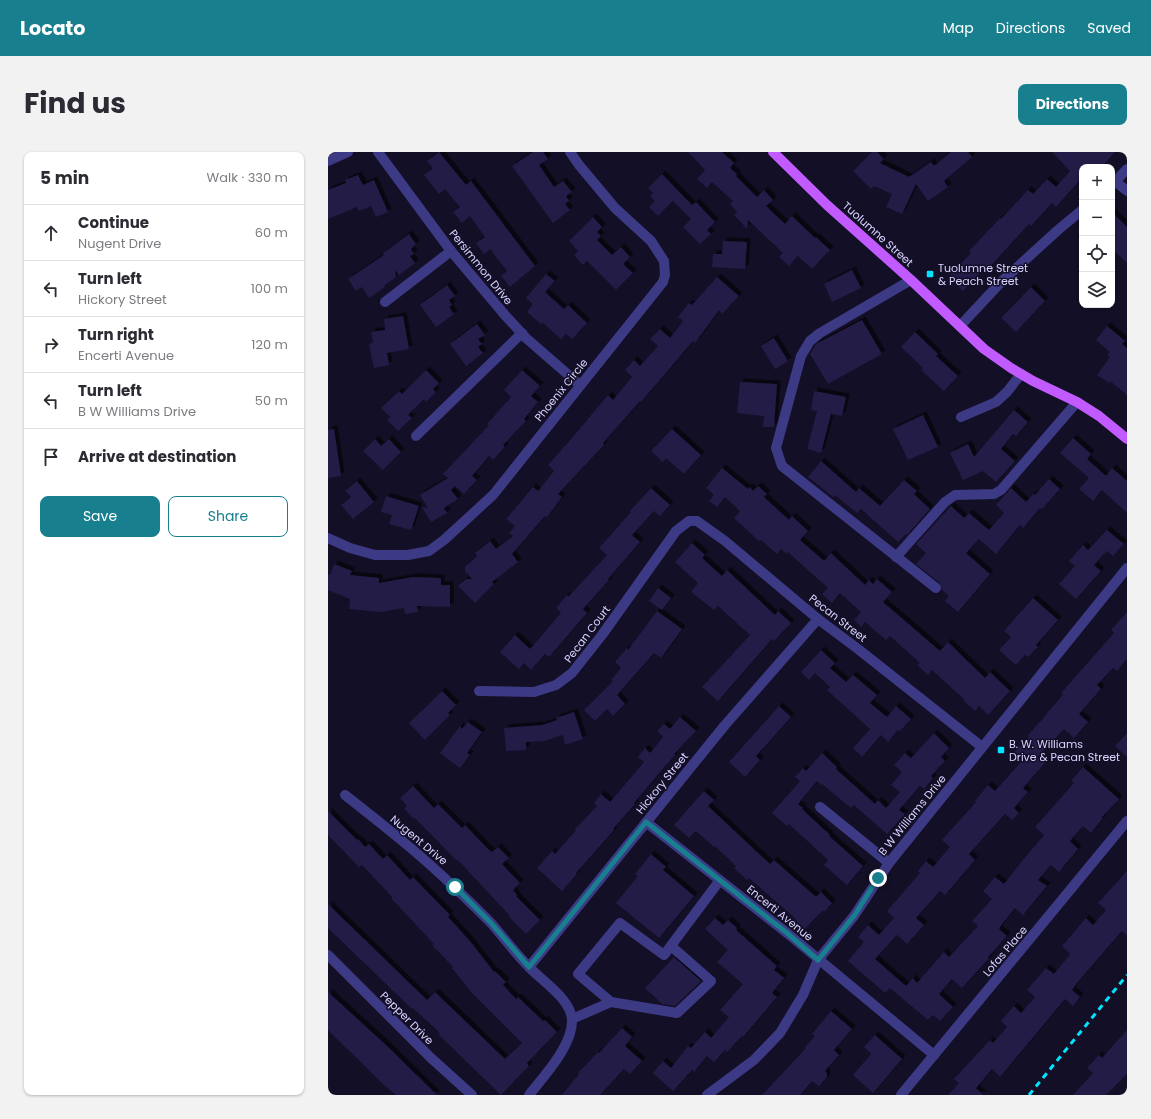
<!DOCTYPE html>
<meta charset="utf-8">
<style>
:root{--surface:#fff;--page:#f2f2f3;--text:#2b2b33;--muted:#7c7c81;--line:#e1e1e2;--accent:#187f8f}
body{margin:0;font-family:Poppins,sans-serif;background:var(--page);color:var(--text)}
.controls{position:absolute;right:12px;top:12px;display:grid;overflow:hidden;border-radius:8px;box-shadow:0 1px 3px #0004}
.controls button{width:36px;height:36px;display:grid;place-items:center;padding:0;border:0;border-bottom:1px solid var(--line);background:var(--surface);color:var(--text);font:20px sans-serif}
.stop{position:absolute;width:12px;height:12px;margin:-9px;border:3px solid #187f8f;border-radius:50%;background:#fff}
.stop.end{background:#187f8f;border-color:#fff;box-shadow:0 1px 4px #0008}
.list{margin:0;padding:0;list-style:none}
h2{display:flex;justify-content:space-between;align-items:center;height:52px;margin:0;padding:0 16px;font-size:17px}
h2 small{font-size:13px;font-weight:400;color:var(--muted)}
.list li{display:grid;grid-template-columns:26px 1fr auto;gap:12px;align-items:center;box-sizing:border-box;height:56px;padding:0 16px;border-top:1px solid var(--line)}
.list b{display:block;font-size:15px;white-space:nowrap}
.list p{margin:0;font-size:13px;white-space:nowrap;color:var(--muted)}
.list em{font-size:13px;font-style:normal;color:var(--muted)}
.actions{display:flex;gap:8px;padding:12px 16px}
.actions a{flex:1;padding:9px 0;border:1px solid var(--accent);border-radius:8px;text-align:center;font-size:14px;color:var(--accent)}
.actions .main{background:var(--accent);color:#fff}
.icon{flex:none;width:22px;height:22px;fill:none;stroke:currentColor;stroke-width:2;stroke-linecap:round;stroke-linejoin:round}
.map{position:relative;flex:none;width:799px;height:943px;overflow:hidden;border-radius:8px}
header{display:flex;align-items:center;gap:24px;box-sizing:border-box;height:56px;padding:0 20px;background:var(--accent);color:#fff}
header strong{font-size:19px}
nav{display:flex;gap:22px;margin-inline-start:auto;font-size:14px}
.intro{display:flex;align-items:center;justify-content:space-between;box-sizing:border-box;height:96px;padding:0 24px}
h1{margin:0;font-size:28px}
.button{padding:10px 18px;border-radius:8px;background:var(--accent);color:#fff;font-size:14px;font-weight:700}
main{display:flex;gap:24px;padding:0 24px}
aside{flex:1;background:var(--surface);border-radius:8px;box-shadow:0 1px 3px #0004}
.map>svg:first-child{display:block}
.building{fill:#241b47;filter:url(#shadow)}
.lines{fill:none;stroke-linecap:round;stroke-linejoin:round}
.minor{stroke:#3d3a85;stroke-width:10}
.major{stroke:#c25bff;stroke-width:10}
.rail{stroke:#00e5ff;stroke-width:3;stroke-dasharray:6 5;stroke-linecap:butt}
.route{stroke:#187f8f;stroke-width:5}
.poi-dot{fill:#00e5ff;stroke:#130f26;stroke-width:1.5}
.labels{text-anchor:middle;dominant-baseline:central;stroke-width:3;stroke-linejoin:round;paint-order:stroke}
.street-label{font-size:11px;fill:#d9d4ff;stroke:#130f26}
.poi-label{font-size:11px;fill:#d9d4ff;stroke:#130f26;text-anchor:start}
</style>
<header>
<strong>Locato</strong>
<nav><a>Map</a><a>Directions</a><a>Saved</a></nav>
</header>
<div class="intro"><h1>Find us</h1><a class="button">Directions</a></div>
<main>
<aside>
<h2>5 min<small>Walk · 330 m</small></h2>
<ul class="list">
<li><svg class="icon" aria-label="ahead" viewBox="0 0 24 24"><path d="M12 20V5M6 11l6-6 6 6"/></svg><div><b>Continue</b><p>Nugent Drive</p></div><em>60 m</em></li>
<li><svg class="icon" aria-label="left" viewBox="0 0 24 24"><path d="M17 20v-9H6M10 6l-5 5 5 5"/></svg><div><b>Turn left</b><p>Hickory Street</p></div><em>100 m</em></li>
<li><svg class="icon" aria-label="right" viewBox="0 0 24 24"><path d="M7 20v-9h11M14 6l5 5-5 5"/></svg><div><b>Turn right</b><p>Encerti Avenue</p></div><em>120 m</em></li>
<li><svg class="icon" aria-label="left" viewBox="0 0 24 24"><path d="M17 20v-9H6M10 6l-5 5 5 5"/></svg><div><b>Turn left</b><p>B W Williams Drive</p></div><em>50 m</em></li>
<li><svg class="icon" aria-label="arrive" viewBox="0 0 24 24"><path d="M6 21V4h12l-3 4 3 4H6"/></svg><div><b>Arrive at destination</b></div></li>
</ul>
<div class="actions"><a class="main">Save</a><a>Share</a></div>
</aside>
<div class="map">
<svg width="799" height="943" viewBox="0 0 799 943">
<defs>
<filter id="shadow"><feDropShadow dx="3.5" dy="-3.5" stdDeviation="0" flood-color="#0009"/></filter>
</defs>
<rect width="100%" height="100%" fill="#130f26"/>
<g class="building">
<path d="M111,0L138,33L143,29L207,114L182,135L173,124L179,119L162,97L156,102L148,91L157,85L142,64L134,71L125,60L132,55L117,37L111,42L96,23L105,16L99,9Z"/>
<path d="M205,0H215L220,7L211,13L226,35L235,29L244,40L238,44L241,49L237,52L242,58L225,71L184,14Z"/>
<path d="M360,0H394L406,11L402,16L409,22L408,24L429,45L436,38L445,48L438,54L457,72L464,64L487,86L488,85L502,98L484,117L470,104L461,114L451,105L455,101L420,68L419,77L406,63L409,60L402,52L405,49L384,30L379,36L369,27L377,18Z"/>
<path d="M544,0H549L556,7L552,11L581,25L603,10L606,14L623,0H640L644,5L616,29L620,35L600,49L588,32L574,62L558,55L564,42L546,34L543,37L525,19Z"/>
<path d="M724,0H787L774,15H754V26L728,55L724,51L703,74L701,72L660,117L658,115L635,139L620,125L643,101L641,99L672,66L673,67L700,38L705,42L719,27L728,35L742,19Z"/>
<path d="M334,22L364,53L368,50L387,70L379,78L383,82L372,92L355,75L363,67L345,49L330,64L321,55L327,49L322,44L325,41L320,36Z"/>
<path d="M30,23L35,33L46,28L60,60L48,65L43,54L31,59L29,55L0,67V38L18,31L17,28Z"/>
<path d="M784,60L799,75V111L784,97Z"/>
<path d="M265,65L274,75L269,80L273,84L269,88L284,103L293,95L302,105L295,112L305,121L288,138L259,109L255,113L246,103L250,99L241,89Z"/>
<path d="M81,82L88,92L83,97L86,102L82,104L87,111L71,123L67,118L68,125L56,134L57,135L41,146L34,135L28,139L20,127L56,103L55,101Z"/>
<path d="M395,89L419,90L417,117L384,115L385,102H394Z"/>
<path d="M524,118L533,136L504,150L496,132Z"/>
<path d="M218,122L227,129L217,140L236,157L240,153L259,171L244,187L238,182L233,187L214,170L213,172L199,160L205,152L198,146Z"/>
<path d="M389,125L411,144L394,162L391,158L367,191L365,189L313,250L312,249L275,291L276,293L230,342L234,345L219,365L217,364L184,402L190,410L164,430L166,432L147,451L130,434L138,427H144L137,419V415L149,404L147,401L162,389L168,397L185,384L181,381L187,374L178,367L205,335L210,339L226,319L220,313L244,286L280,243L285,248L304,225L297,218L306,208L312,214L330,194L322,187L332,177L342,186L355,169L350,165L361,151L364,153Z"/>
<path d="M119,133L127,144L121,148L124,153L121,155L126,162L108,175L92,153Z"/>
<path d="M703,135L717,149L688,180L673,166Z"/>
<path d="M75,164L81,197L59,201L61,213L46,216L41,192L45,191L43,180L57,178L56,167Z"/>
<path d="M534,168L554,202L500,232L482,202L488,192Z"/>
<path d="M149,172L157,183L150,187L154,192L150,195L155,201L138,214L122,192Z"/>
<path d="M779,174L797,189L794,192L799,196V243L782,229L781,231L769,223L782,205L779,203L782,200L768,188Z"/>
<path d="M587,180L610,202L608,204L630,224L616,239L593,218L595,216L573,195Z"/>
<path d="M446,186L460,209L447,217L433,194Z"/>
<path d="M98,218L111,231L105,237L108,240L98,250L96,247L80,263L84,266L70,279L59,268L62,265L53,256L71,239L74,242Z"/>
<path d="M194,218L212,234L203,244L210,250L196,267L198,269L175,293L177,295L165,308L161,304L144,324L149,328L136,342L127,334L123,338L130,347L116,356L119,361L103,370L94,355L100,356L92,343L120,326L115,322L161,273L159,272L183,245L176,238Z"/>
<path d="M412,230L449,232L446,275H435L436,264L409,261Z"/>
<path d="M486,239L518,245L514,264L503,262L493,301L479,297L489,259L483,258Z"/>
<path d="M686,258L700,270L688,284L685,282L673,297L687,309L668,330L655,319L635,328L622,301L640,292L646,305Z"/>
<path d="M595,263L610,295L580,308L565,277Z"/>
<path d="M6,277L13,324L0,326V278Z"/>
<path d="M344,277L373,303L356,322L338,306L335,310L323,299Z"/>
<path d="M745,286L763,302L759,307L778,324L784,316L799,329V361L774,338L765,349L751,337L761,326L732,301Z"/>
<path d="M47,287L53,294L61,287L73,300L55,318L35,299Z"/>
<path d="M493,309L528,340L531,336L552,354L576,328L589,339L586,342L602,357L579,383L578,382L570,390L533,357L529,361L507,343L505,345L480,325Z"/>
<path d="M394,316L420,337L422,335L425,339L430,334L439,342L436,345L461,368L464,364L480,379L472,388L496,409L503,401L537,433L541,428L545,432L549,427L564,440L555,450L612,499L620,490L657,526L662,520L682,539L660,563L651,554L647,559L636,549L637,548L604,518L600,523L589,513L592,511L562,484L558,488L537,470L533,475L526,468L533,460L512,441L504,451L494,442L500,436L460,400L458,402L453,397L449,402L433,388L431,389L406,366L412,359L397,345L389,355L381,349L386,343L378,336Z"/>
<path d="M721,327L732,337L714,357L712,356L695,376L692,373L668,402L651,387L638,401L662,422L630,460L617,449L621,444L614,438L612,431L588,412L598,401L588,392L623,354L636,366L641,361L661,378L676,361L668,353L683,336L698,350L705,342L707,343Z"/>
<path d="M29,329L46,350L25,367L13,353L23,345L17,339Z"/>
<path d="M323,336L342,353L332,364L326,359L304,383L312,390L280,427L281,428L255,457L259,461L221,505L217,502L203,518L196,511L191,517L172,500L187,483L202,497L233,461L228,456L239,443L240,445L279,403L271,396L303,360L302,359Z"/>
<path d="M58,344L91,354L83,378L61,372L64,363L53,360Z"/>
<path d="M779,378L796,392L785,404L779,399L766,413L773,419L748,447L731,432L747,414L741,409L755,393L760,398Z"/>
<path d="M364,391L377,403L374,406L394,424L399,418L447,463L450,459L463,471L446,489L444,487L390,549L374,535L422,483L390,454L386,458L363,440L370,431L347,410Z"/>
<path d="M6,412L24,419L22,423L51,426V431L85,425L113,426V433H122V455L89,454L90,460L77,462L76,456L53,460L21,457L22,447L0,438V422L2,423Z"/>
<path d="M330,436L343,446L334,458L321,449Z"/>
<path d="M705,446L730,468L708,493L710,495L700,505L697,503L688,513L671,498L683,485L676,479Z"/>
<path d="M329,459L354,477L333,506L326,501L289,543L297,552L285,564L279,557L267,569L256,558L285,529L283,528L293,516L287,510L299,496L300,498Z"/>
<path d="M799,460V507L789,519L785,516L769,533L773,537L751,562L760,570L746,586L736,577L710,605L717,611L695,636L700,640L686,656L691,661L684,668L677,662L641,702L647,708L617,743L612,739L588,766L596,773L579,792L569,783L547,807L578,834L585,826L589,831L616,800L621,805L650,774L644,769L664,747L655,739L667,725L676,732L694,709L716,683L707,675L746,631L743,629L755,615L791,647L774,665L775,666L763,681L755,674L742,689L750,697L731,720L723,713L710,728L719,734L695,763L687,756L674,772L671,777L679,784L660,805L661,806L634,836L624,827L611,842L625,855L612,869L605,863L600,868L562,836L557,841L520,809L536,790L530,785L540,773L551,783L566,766L559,759L592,721L590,719L598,709L605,715L622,695L614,688L648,650L647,649L660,633L667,639L694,609L685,601L701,585L700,583L719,562H718L735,543L733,541L786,481L783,478Z"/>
<path d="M493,498L507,511L502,516L518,530L525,523L549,543L542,551L559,565L568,554L583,567L572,579L570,578L560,590L553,583L534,605L525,596L542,577L499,538L502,535L487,521L481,528L473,520Z"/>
<path d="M114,539L128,553L120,561L122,563L97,588L81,571Z"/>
<path d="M451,554L463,565L428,604L432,608L417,625L401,610Z"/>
<path d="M246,560L255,587L237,593L235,583L216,589L198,590V598L178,599L176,576L214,573L229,568L228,566Z"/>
<path d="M352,565L368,579L346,602L347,603L327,626L306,651L307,652L285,677L286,678L248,721L249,722L234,739L209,716L224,699L227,702L248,678L247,677L269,654L266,651L273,642L282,650L316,610L310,605L317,596L322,601L335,585L329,579L336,572L342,577Z"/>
<path d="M140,570L154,580L139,601L142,603L132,616L112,601L132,574L134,577Z"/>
<path d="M606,581L621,596L613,605L617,609L603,624L605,626L596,637L592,634L571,658L577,662L559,682L526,653L523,656L494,632L493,633L489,629L470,652L475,656L474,657L502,683L501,684L535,714L519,733L496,713L500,708L461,672L459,674L444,661L472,629L467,625L475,616L478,619L494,601L509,615L508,617L547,652L550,648L558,656L572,640L563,633L574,620L566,613L577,601L583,606Z"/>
<path d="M799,581V605L787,594Z"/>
<path d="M85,634L106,656L110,652L134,676L137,673L160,697L164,700L170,695L181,706L174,712L192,731L185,738L189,743L188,744L212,768L198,782L181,765L182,764L130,708L129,709L87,666L86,667L76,657L79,654L72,646Z"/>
<path d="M376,639L386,648L380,654L442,712L446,708L488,745L493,740L504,751L496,760L495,758L477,777L467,768L468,767L421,726L419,728L406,716L408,714L387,694L386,695L368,679L361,686L346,673Z"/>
<path d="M0,659L29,688L30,687L37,695L41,692L55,707L59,703L82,728L85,725L122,763L120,765L142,789L166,820L167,819L178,830L175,833L188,847L190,845L215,869L217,868L229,880L199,911L201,914L173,943L110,882L112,881L85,856L84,857L0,776V752L99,848L107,840L177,907L194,891L143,840L124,816L125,815L104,793L106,792L63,746L64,745L34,713L31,715L0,683Z"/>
<path d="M323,702L338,715L335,718L366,744L331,786L288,751L310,724L307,722Z"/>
<path d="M799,719V784L794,779L748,832L744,838L752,845L745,854L737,847L672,925L664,917L648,936L655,943H620L631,931L626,927L662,888L665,891L679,875L673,869L686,854L693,861L707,845L699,838L718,816L726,822L739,806L742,802L734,794L758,766L765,773L778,758L770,751Z"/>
<path d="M387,766L395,773L400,768L409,776L408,778L449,814L446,818L456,826L444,841L449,845L415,885L414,884L399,900L397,898L386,910L379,904L366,920L364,918L345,939L325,921L335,909L343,916L360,894L363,896L377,880L383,886L401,865L392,858L415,832L389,810L400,798L377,777Z"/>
<path d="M346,805L373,829L347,854L334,852L317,836Z"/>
<path d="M0,840L58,893L109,943H68L56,933L0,878Z"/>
<path d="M503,859L524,877L506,898L511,903L497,919L499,921V925L491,934L484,929L472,943H434L478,896L477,895L487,884L484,882Z"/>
<path d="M294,876L304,885L297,894L314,909L302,922L296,917L272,943H234L251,922L250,921L270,900L271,901Z"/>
<path d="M799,878V922L778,943H745L765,921L759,916L771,903L774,906Z"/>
<path d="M547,883L574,907L545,941L525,923L543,902L536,895Z"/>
</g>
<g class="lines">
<g class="minor">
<path d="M50,0L123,99L176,162L198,186L252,233"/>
<path d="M0,9L20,0"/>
<path d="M788,30L799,39"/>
<path d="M784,33L799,17"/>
<path d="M583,128L492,181L482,189L473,204L448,296L454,314L608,436"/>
<path d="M57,150L123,99"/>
<path d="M632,174L674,129L730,78L754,58"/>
<path d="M633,265L668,250L679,240L693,222"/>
<path d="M88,284L194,181"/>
<path d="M0,386L22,396L47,403H80L101,399L116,388L165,343L335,130L337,123L336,109L323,89L287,56L251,13L242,0"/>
<path d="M568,405L617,350L627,343L666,342L673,338L749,250"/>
<path d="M151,539L206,540L228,533L244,521L274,483L348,379L361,369H369L397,389L490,467L530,497L654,595"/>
<path d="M17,643C54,672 92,702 126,735C139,747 151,759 163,771C176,786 187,801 201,815C214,829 243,847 244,868C245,893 216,924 201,943"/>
<path d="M492,655L561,711"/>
<path d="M318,670L459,781L606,903"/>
<path d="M0,803L103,906L144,943"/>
<path d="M201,815L397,573L490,467"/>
<path d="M283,850L349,861L383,829L343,794"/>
<path d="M244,867L283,850L250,822L292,771L336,803L392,728"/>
<path d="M379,943L426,908L452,881L475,843L490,808L526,764L561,711L799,416"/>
<path d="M573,943L799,669"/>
</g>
<path class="major" d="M445,0L499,53L583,128L656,197L683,216L705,229L749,250L771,264L799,287"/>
<path class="rail" d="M701,943L799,823"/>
</g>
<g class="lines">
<path class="route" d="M127,735L163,771L201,815L318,670L459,781L490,808L526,764L550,726"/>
</g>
<g class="poi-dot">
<rect x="598" y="118" width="8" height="8" rx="2"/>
<rect x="669" y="594" width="8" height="8" rx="2"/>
</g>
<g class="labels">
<g class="street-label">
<text transform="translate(550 82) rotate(42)">Tuolumne Street</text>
<text transform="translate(153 115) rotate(51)">Persimmon Drive</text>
<text transform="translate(233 238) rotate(-51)">Phoenix Circle</text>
<text transform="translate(510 466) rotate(38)">Pecan Street</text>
<text transform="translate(259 482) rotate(-53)">Pecan Court</text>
<text transform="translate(334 631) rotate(-51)">Hickory Street</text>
<text transform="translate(584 663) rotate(-51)">B W Williams Drive</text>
<text transform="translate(91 688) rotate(40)">Nugent Drive</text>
<text transform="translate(452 761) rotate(39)">Encerti Avenue</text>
<text transform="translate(677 799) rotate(-50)">Lofas Place</text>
<text transform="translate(79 866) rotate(45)">Pepper Drive</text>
</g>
<g class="poi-label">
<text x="610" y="116">Tuolumne Street<tspan x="610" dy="13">&amp; Peach Street</tspan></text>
<text x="681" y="592">B. W. Williams<tspan x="681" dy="13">Drive &amp; Pecan Street</tspan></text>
</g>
</g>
</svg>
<div class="controls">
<button>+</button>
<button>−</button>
<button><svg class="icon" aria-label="locate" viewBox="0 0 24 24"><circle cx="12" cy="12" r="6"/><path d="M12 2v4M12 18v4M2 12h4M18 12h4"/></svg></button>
<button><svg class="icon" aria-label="layers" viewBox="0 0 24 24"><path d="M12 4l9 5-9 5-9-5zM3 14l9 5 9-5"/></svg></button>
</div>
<div class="stop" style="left:127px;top:735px"></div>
<div class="stop end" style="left:550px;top:726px"></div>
</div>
</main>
